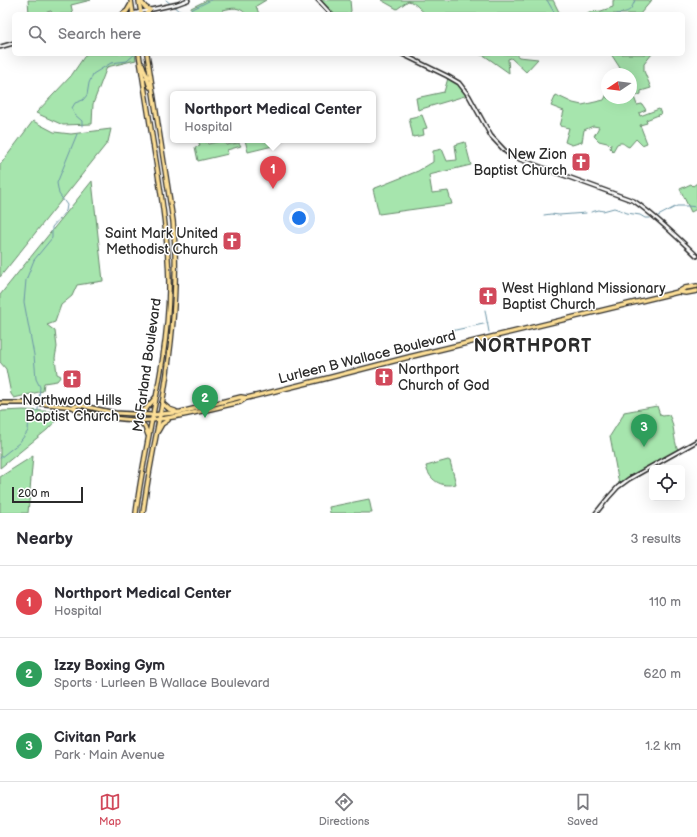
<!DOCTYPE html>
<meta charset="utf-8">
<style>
:root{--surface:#fff;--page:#f2f2f3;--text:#2b2b33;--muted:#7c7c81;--line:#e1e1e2;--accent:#d1495b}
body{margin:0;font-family:"Balsamiq Sans",sans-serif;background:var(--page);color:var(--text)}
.controls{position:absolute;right:12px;bottom:12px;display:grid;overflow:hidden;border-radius:6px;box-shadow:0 4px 16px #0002}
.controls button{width:36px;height:36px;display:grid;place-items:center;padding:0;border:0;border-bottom:1px solid var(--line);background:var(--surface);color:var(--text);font:20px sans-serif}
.compass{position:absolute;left:601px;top:68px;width:36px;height:36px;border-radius:50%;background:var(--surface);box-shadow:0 4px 16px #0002;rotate:257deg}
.scale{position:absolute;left:12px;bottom:10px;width:71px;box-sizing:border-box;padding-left:4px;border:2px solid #2b2b2b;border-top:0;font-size:11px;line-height:14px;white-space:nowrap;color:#2b2b2b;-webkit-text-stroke:3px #fff;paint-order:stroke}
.you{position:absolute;left:299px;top:218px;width:14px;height:14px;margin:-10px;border:3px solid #fff;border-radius:50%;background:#1a73e8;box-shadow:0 0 0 6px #1a73e833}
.badge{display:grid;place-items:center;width:26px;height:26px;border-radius:50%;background:var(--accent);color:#fff;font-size:13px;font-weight:700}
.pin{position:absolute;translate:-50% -33px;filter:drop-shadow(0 1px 2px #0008)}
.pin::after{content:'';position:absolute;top:21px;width:14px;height:12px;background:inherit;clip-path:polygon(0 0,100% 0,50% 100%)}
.popup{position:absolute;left:170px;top:91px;width:206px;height:52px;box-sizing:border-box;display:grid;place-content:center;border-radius:6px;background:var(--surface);filter:drop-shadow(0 1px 3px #0005);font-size:13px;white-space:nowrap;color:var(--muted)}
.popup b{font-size:15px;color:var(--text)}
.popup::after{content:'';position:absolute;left:50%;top:100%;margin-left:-8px;border:8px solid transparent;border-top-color:var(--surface)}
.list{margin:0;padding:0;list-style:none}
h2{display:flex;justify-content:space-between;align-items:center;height:52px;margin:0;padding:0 16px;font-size:17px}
h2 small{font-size:13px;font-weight:400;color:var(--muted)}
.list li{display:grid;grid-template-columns:26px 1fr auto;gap:12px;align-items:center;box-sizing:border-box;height:72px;padding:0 16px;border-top:1px solid var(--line)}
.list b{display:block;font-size:15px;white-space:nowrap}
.list p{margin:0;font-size:13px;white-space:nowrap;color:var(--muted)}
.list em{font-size:13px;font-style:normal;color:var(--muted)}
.icon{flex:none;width:22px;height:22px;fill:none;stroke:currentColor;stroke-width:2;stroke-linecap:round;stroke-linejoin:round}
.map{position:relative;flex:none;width:697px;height:513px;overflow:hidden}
.search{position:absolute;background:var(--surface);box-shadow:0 4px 16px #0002;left:12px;right:12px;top:12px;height:44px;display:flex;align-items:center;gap:10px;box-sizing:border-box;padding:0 14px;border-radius:6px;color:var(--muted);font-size:15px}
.sheet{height:268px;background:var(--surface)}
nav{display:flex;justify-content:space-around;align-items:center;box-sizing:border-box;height:56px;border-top:1px solid var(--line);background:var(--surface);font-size:11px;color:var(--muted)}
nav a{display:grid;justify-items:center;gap:2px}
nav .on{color:var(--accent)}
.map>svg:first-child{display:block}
.green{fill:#a6e5ad;stroke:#68886c}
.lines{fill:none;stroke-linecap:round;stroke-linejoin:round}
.stream{stroke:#6c95a7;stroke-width:1}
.secondary-casing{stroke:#2b2b2b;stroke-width:5.5}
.primary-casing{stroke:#2b2b2b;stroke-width:6}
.highway-casing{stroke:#2b2b2b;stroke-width:6}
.secondary{stroke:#fff;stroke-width:2.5}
.primary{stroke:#fcde96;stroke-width:3}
.highway{stroke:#fcde96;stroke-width:3.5}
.labels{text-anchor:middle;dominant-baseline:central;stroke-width:3;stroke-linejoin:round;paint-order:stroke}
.poi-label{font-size:14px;fill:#2b2b2b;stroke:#fff;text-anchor:end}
.street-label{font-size:14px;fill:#2b2b2b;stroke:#fff}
.district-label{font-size:18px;font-weight:bold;letter-spacing:1px;fill:#2b2b2b;stroke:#fff}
</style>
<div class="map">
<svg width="697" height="513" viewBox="0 0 697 513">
<rect width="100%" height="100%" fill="#fff"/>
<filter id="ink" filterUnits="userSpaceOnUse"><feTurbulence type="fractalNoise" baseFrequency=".025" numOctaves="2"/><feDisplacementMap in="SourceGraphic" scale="8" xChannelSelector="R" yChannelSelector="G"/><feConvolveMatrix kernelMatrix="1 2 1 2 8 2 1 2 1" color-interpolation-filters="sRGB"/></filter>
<g filter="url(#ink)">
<g class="green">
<path d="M28,0H91L71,5L73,14H52L51,11L41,14H29Z"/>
<path d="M207,0H266L256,6L259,14H246C239,6 232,8 223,10V14H192L191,8Z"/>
<path d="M321,0H350L351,11L349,14H334Z"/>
<path d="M381,0H553L560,14H426C420,10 415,2 408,1L397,9Z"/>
<path d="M613,0H652L640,14H586L589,12L601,11L613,7Z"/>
<path d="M86,54H135L136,60L107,67L93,104L92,124L63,125L36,113L71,76Z"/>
<path d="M478,54H515L519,57L538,59L526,72L511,58L508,59L509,73L485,56Z"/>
<path d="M607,54H652L644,64V71L651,88L641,91V94L634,97L637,105L642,104L646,110L639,113L640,116L659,109L661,114L646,120L647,123L640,125L647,143L642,145L636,139L629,147C623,145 624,141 617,144L613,151L610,148L611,144L599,141L594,136L599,127L593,126L584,130L582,142L572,145L565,142L569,128L560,126L564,111L551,106L556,95L573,103L582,105L604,100L607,94V98H631V74H617L620,68L611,54Z"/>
<path d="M448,78L463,86L468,92V95L418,110L416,98L444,92Z"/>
<path d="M422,115L427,128L423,129L424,135L413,137L409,118Z"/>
<path d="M33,121L54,132L71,134L111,129L108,142L0,277V165Z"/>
<path d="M198,140H204L208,144L225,140H237L225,143L226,145L239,143L241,146L227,150L228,154L198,161L195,147L200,146Z"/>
<path d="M245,140H276L277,145L248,152Z"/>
<path d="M465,142L471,165L429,175L432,193L448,191L452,204L379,214L373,189L418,171L433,162V151L442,149L447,161L457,160L455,145Z"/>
<path d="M92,181L103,281L77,285L72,296L61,305L55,322L47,325L55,331L57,347L55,358L57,374L61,376L57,381L44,383L43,391L14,398L11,394L6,369L0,362V295Z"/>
<path d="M697,183V209L691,212L680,189L691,184L693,186Z"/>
<path d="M657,406L660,415L663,416L669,415C675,425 673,439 678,450L628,477L619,484L610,436L622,417L624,412Z"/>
<path d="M23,410L64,412L47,430L0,468V412L3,411Z"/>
<path d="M33,456L28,513H0V477Z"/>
<path d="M448,460L450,461L456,484C441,488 429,480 426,466Z"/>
<path d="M369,499L372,513H330L329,507Z"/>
</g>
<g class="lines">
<g class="stream">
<path d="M166,0L179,11"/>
<path d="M547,0L555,14"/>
<path d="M177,14L179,11L187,12L211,0"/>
<path d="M617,14C629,11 630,13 635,0"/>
<path d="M82,126V121L74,114L72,108L75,103L83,100L87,95L89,83L93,74L111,63L127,61L135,54"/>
<path d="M591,212L599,210L603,211L614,208L620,210L627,213L640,215L645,218H650"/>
<path d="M544,215L551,214L559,215L586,213"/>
<path d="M658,216L677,206H688L697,207"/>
<path d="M485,310L489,332"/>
<path d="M451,331L488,323"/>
<path d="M0,458L19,443L28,431L29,416L38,410L40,387L36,379L34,355L24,302L26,280L34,260L52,238V227L66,211L67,205L59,194L57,183L77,134"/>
</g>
<g class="secondary-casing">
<g id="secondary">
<path d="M318,0L331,14"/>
<path d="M131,14L177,4L188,0"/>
<path d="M0,47L14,43"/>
<path d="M402,54L447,76L459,83L469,96L485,125L491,136L506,152L519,159L634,201C657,217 677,237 697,256"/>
<path d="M596,513L608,498L618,487L629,479L697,441"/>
</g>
</g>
<g class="primary-casing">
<g id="primary">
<path d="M0,403H36L73,407L79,405L115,413L153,415"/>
<path d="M73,407L78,411C102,416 127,422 152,420"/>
</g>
</g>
<g class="highway-casing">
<g id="highway">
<path d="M131,0L133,14"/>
<path d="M140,0L145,7L150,10L146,14"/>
<path d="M139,1L141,14"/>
<path d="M123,14L127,11L131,4"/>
<path d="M142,64C145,69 144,76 150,77"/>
<path d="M143,78H147L150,87"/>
<path d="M679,292L686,293L697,291"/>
<path d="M162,403L169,409L175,411"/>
<path d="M137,414L146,409L155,398"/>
<path d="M153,415L181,412L241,397L247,398L324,379L409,357L678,292L685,288L697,286"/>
<path d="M139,420L145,427L148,435"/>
<path d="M152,420C182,417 211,409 240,402L246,398"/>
<path d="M158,431L162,424L168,420"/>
<path d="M136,513C145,438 168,364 169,288C169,250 164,212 158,174C152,134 145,94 139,54"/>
<path d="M143,513C148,473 157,433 164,393C173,337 179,278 173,221L147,54"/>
</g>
</g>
<use href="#secondary" class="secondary"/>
<use href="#primary" class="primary"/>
<use href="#highway" class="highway"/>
</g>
</g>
<defs>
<g id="church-square" transform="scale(1)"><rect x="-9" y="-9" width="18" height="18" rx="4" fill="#d1495b" stroke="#fff"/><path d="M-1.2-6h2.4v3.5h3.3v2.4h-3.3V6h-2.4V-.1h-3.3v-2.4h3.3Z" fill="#fff"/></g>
</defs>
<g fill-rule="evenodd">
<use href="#church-square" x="581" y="162"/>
<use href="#church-square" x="232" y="241"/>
<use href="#church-square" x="488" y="296"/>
<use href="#church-square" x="384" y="377"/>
<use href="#church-square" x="72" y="379"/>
</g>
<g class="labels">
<g class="poi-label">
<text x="567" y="154">New Zion<tspan x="567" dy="16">Baptist Church</tspan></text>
<text x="218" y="233">Saint Mark United<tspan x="218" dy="16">Methodist Church</tspan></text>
<text x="502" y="288" text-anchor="start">West Highland Missionary<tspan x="502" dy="16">Baptist Church</tspan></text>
<text x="398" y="369" text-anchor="start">Northport<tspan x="398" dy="16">Church of God</tspan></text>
<text x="72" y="400" text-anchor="middle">Northwood Hills<tspan x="72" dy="16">Baptist Church</tspan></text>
</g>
<g class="street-label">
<text transform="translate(367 357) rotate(-14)">Lurleen B Wallace Boulevard</text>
<text transform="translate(147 365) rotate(-82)">McFarland Boulevard</text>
</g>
<g class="district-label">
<text x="533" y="346">NORTHPORT</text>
</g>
</g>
</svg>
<div class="controls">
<button><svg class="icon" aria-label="locate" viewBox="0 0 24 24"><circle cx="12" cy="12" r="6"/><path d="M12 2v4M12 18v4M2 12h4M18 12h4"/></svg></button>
</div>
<svg class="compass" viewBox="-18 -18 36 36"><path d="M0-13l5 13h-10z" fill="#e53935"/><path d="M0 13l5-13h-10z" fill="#7c7c81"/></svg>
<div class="scale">200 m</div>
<div class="you"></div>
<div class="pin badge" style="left:273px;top:189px;background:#e0444e">1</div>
<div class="popup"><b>Northport Medical Center</b>Hospital</div>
<div class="pin badge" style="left:205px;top:418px;background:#2e9e5b">2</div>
<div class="pin badge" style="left:644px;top:447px;background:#2e9e5b">3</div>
<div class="search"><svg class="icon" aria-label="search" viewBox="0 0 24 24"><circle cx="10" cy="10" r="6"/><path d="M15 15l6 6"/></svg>Search here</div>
</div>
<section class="sheet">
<h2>Nearby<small>3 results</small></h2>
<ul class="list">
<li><span class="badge" style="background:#e0444e">1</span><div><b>Northport Medical Center</b><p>Hospital</p></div><em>110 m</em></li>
<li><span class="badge" style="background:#2e9e5b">2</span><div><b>Izzy Boxing Gym</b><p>Sports · Lurleen B Wallace Boulevard</p></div><em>620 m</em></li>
<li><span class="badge" style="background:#2e9e5b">3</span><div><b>Civitan Park</b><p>Park · Main Avenue</p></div><em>1.2 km</em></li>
</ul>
</section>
<nav>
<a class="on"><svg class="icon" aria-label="map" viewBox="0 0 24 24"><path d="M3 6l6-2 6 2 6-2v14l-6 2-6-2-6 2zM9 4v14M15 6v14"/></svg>Map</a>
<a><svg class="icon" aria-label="directions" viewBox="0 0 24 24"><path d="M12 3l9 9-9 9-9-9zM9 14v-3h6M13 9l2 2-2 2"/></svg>Directions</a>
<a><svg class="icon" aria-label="saved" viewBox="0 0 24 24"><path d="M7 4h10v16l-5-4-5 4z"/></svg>Saved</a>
</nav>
